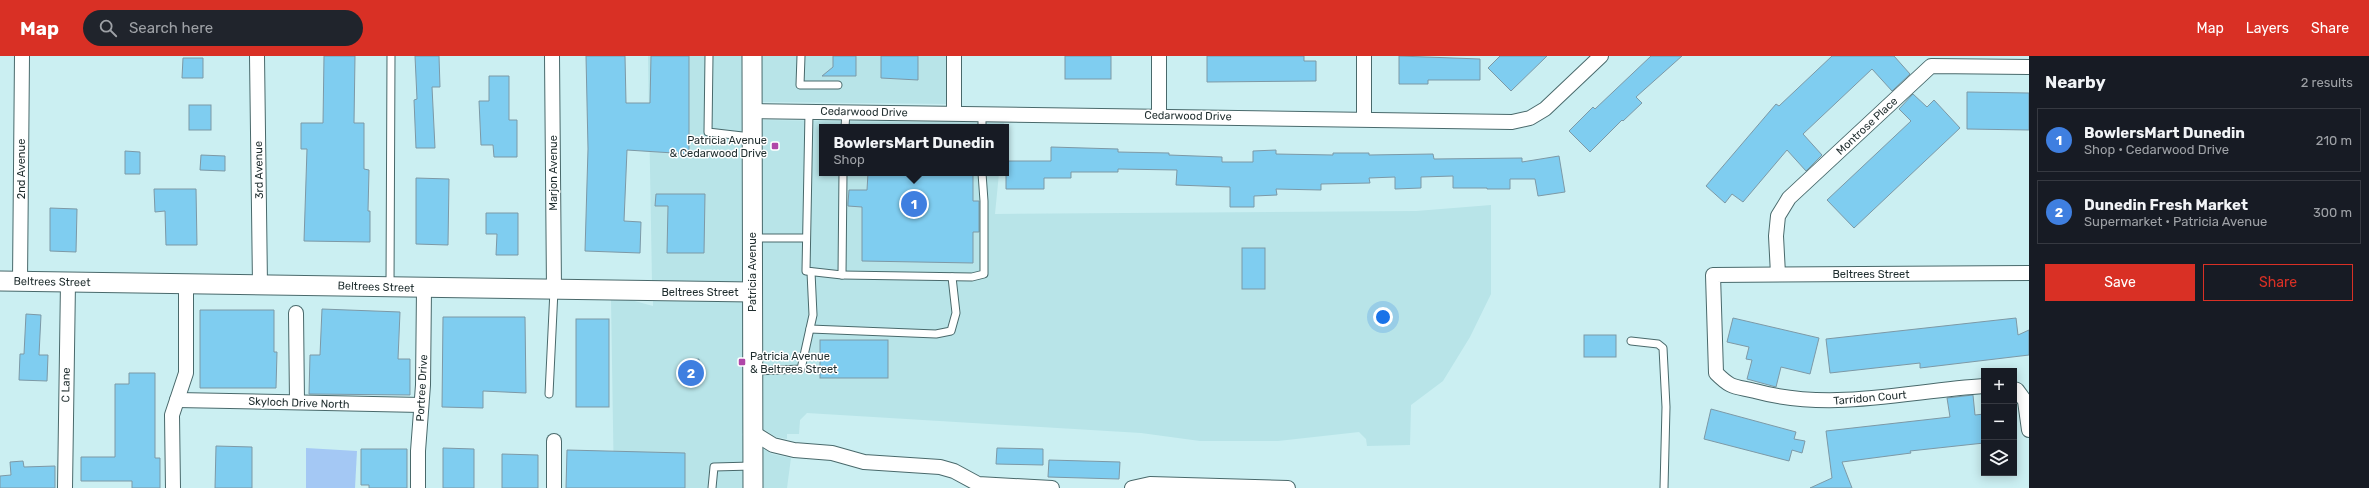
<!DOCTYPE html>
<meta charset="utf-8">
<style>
:root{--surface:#171b24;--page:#20242c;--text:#f1f3f6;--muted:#9ea1a6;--line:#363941;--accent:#d93025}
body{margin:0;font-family:Rubik,sans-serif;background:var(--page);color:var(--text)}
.controls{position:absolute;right:12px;bottom:12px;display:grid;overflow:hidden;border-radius:0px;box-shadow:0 2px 10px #0003}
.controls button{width:36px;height:36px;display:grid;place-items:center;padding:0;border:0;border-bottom:1px solid var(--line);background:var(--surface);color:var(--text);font:20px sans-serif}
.you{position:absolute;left:1383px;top:261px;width:14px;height:14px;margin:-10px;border:3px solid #fff;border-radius:50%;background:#1a73e8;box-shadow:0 0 0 6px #1a73e833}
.badge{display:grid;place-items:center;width:26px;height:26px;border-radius:50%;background:var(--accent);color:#fff;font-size:13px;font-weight:700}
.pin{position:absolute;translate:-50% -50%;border:2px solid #fff;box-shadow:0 1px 4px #0006}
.popup{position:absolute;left:819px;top:68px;width:190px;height:52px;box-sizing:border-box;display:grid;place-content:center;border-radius:0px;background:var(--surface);filter:drop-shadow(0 1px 3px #0005);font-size:13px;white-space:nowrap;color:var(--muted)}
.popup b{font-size:15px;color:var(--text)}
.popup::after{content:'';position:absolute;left:50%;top:100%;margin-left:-8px;border:8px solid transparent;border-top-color:var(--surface)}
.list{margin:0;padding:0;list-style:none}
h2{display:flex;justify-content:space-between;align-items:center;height:52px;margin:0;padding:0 16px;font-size:17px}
h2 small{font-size:13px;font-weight:400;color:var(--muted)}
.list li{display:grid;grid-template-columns:26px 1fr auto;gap:12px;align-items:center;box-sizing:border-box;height:64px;margin:0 8px 8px;padding:0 8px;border:1px solid var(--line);border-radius:0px}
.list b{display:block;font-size:15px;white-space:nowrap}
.list p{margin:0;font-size:13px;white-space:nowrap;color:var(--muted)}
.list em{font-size:13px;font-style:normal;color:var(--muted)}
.actions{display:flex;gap:8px;padding:12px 16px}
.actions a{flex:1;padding:9px 0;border:1px solid var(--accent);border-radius:0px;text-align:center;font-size:14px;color:var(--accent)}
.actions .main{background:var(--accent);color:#fff}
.icon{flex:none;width:22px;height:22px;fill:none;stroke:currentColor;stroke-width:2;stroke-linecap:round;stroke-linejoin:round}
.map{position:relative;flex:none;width:2029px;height:432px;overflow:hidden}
header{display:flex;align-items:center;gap:24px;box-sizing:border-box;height:56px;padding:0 20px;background:var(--accent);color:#fff}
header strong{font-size:19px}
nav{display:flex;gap:22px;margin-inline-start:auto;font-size:14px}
.search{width:280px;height:36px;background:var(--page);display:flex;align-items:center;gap:10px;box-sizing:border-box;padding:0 14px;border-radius:22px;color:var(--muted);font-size:15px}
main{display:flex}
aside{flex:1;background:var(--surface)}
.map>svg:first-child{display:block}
.built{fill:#b8e4e8}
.water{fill:#a4c8f4}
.building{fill:#7fcdf0;stroke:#7d99a6}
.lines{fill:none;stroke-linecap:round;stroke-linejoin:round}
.lane-casing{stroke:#49696b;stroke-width:9}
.street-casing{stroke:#49696b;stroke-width:16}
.secondary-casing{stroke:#49696b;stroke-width:21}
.lane{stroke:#fff;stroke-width:7}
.street{stroke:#fff;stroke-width:14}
.secondary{stroke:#fff;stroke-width:19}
.poi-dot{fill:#b046a8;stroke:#fff;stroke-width:1.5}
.labels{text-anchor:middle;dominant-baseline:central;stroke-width:3;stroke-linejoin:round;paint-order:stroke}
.street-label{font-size:11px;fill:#1f2d2e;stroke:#fff}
.poi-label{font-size:11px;fill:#1f2d2e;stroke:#fff;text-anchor:end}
</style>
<header>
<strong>Map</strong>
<div class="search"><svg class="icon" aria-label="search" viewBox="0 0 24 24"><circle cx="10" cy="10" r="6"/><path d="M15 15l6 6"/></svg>Search here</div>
<nav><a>Map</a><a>Layers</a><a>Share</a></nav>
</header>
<main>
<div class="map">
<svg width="2029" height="432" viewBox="0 0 2029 432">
<rect width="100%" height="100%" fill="#cbeff2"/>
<g class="built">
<path d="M648,0H744V227L652,226Z"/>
<path d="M760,0H946V48L760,46Z"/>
<path d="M760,64L1004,67L1003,71H822V117H999L995,158L1416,155L1491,149V238L1470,281L1443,325L1411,349L1410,389L1367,390L1366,383L1359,376L1278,385H1200L1141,377L807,357L800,364L799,378H787V383L776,381L760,371Z"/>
<path d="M611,244H631L653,250V244L744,245V374L742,379L744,381L745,432H614Z"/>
<path d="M761,391L772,398L791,402L787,432H761Z"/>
</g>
<path class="water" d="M306,392L357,395L355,432H306Z"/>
<g class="building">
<path d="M324,0H355L354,67H364V113L369,114L368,155H370V186L304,185L307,93H301V67H323Z"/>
<path d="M415,0H439L440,31H432L435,92H416L414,44L417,43Z"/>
<path d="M586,0H625L626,47H650L651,0H689V98L627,94L624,165L641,166L640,197L585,195L588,93Z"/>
<path d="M833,0H856V20H822L833,11Z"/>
<path d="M881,0H918V24L881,22Z"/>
<rect x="1065" y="0" width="46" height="23"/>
<path d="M1207,0H1304V5H1316V25L1207,26Z"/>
<path d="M1399,0L1480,3V24H1428V28H1399Z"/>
<path d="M1500,0H1547L1511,35L1488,12Z"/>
<path d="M1651,0H1682L1636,41L1642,47L1623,65L1622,64L1590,96L1569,75L1593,51L1595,53Z"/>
<path d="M1832,0H1894L1910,18L1892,35L1872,13L1803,78L1822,99L1806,115L1787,94L1743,146L1732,138L1725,147L1706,130L1776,48L1779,50Z"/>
<path d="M183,2H203V22H182Z"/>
<path d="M489,20H509V64H517V101H494L493,89H481L479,45H489Z"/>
<path d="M1967,36L2029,37V74L1967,73Z"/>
<path d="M1913,38L1927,51L1934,44L1960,72L1854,172L1827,144L1911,65L1899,53Z"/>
<rect x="189" y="49" width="22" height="25"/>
<path d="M1051,91L1118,93V96L1169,97V99L1222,101V106H1253V95L1276,94V98L1333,99V97H1369V99L1433,98L1434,103L1522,102V106L1559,100L1565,136L1538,140L1535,123H1510V133H1487V132H1453V120L1421,121V132L1395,133V121L1369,122L1370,127L1321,128V134L1276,133L1277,139L1254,140V151H1230V131L1176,129L1177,114L1118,113V116H1071V122H1044V133H1006V105H1051Z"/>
<path d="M125,95L140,96V118H125Z"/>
<path d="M201,99L225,100V115L200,114Z"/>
<path d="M868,117H973V145H979V176H973V207L862,205V151L848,150V147L849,134H867Z"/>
<path d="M416,122L449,123L448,189L416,188Z"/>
<path d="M154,133H196L197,189H166L165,155L155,156Z"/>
<path d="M656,138H705L704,197H667L668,150H655Z"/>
<path d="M50,152L77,153L76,196L50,195Z"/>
<path d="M486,157H518V199H496L497,178H486Z"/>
<rect x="1242" y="192" width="23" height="41"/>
<path d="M322,253L400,256L398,303H410V339L309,338L310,299H320Z"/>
<path d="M200,254H274V296H277L276,332H200Z"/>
<path d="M26,258L41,259L39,299H48L47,325L19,324L20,298H24Z"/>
<path d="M443,261H525L526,337L483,335V352L442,351Z"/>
<path d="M1733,262L1819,282L1810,318L1781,311L1776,331L1747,323L1752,304L1746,303L1749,291L1727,286Z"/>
<path d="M2016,262L2018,279L2029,274V299L1920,312V307L1830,317L1826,283Z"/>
<rect x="576" y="263" width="33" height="88"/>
<rect x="1584" y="279" width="32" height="22"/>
<rect x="820" y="284" width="68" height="38"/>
<path d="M699,303L700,326H686V304Z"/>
<path d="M129,317H155V402H160V432H132V425H81V401H115V328H129Z"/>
<path d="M1973,339L1975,359L1984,358V387L1910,395L1911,397L1842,406L1852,432H1810L1832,422L1826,375L1950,361L1947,342Z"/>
<path d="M1711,353L1796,376L1794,383L1805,385L1802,397L1792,394L1789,405L1704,383Z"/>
<path d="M216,390L252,391V432H215Z"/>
<path d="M443,392L474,393V432H443Z"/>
<path d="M997,392L1043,393V409L996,408Z"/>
<path d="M361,393H407V432H369V429H361Z"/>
<path d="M567,394L685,397V432H566Z"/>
<path d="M502,398L538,399V432H502Z"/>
<path d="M1049,404L1120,406L1119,423L1048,421Z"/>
<path d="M23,405L24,411L55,410V432H0V420L11,419L10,406Z"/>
</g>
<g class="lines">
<g class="lane-casing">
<g id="lane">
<path d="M709,0L708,76L751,81"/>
<path d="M801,0L800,29H838"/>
<path d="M809,56L806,215L842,219L843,117"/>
<path d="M845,71L846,56"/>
<path d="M982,71V57"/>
<path d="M753,182H806"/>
<path d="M842,219L972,221L984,218V145L982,117"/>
<path d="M390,230L391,0"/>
<path d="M810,273L936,278L951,275L956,257L952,221"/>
<path d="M1631,285L1658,288L1663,292L1666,351L1664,432"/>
<path d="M754,315L801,313L813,259L811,216"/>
<path d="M549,338L554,234"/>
<path d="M712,432L714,411L752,410"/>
</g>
</g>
<g class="street-casing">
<g id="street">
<path d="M257,0L260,229"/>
<path d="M552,0L554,234"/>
<path d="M954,0V57"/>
<path d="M1159,0V59"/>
<path d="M1364,0V63"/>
<path d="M752,55L1512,66L1530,62L1545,53L1601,0"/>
<path d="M1778,218L1776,180L1778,160L1789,142L1931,10L2029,11"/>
<path d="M20,225L22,0"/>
<path d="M296,257L297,346"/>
<path d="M1984,330C1907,335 1832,356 1755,335C1734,330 1732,333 1716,317L1713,219L2029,217"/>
<path d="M2014,333L2017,334L2025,345L2029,374"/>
<path d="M177,344L421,349"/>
<path d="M752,376L773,389L794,394L832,397L864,406L940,411L954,415L978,428L1052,432"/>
<path d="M554,385V432"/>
<path d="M65,432L68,226"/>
<path d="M173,432L172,359L186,317V228"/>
<path d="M418,432V395L423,329L424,233"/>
<path d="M1132,432L1150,428L1288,432"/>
</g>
</g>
<g class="secondary-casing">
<g id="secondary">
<path d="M752,0L753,432"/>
<path d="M0,225L752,236"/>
</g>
</g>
<use href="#lane" class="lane"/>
<use href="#street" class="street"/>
<use href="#secondary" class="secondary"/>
</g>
<g class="poi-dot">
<rect x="771" y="86" width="8" height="8" rx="2"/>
<rect x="738" y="302" width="8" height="8" rx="2"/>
</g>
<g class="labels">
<g class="street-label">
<text transform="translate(864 56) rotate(1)">Cedarwood Drive</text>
<text transform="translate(1188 60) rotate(1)">Cedarwood Drive</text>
<text transform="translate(1867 70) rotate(-43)">Montrose Place</text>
<text transform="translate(21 113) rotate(-90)">2nd Avenue</text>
<text transform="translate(259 114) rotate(-91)">3rd Avenue</text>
<text transform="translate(553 117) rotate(-90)">Marjon Avenue</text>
<text transform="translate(752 216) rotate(-90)">Patricia Avenue</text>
<text x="1871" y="218">Beltrees Street</text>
<text transform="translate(52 226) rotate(1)">Beltrees Street</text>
<text transform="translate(376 231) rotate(2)">Beltrees Street</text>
<text x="700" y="236">Beltrees Street</text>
<text transform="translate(66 329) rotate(-89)">C Lane</text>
<text transform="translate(422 332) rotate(-87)">Portree Drive</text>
<text transform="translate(1870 342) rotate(-5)">Tarridon Court</text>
<text transform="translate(299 347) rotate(2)">Skyloch Drive North</text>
</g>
<g class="poi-label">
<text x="767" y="84">Patricia Avenue<tspan x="767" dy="13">&amp; Cedarwood Drive</tspan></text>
<text x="750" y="300" text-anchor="start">Patricia Avenue<tspan x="750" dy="13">&amp; Beltrees Street</tspan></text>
</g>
</g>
</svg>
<div class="controls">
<button>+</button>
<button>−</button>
<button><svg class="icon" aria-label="layers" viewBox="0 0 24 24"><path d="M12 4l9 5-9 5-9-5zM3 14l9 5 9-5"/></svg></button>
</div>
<div class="you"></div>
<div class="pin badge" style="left:914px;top:148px;background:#3f7fe0">1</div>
<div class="popup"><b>BowlersMart Dunedin</b>Shop</div>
<div class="pin badge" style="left:691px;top:317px;background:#3f7fe0">2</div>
</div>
<aside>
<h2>Nearby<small>2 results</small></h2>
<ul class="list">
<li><span class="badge" style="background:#3f7fe0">1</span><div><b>BowlersMart Dunedin</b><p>Shop · Cedarwood Drive</p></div><em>210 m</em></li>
<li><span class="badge" style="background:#3f7fe0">2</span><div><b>Dunedin Fresh Market</b><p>Supermarket · Patricia Avenue</p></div><em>300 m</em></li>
</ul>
<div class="actions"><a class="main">Save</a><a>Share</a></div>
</aside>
</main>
